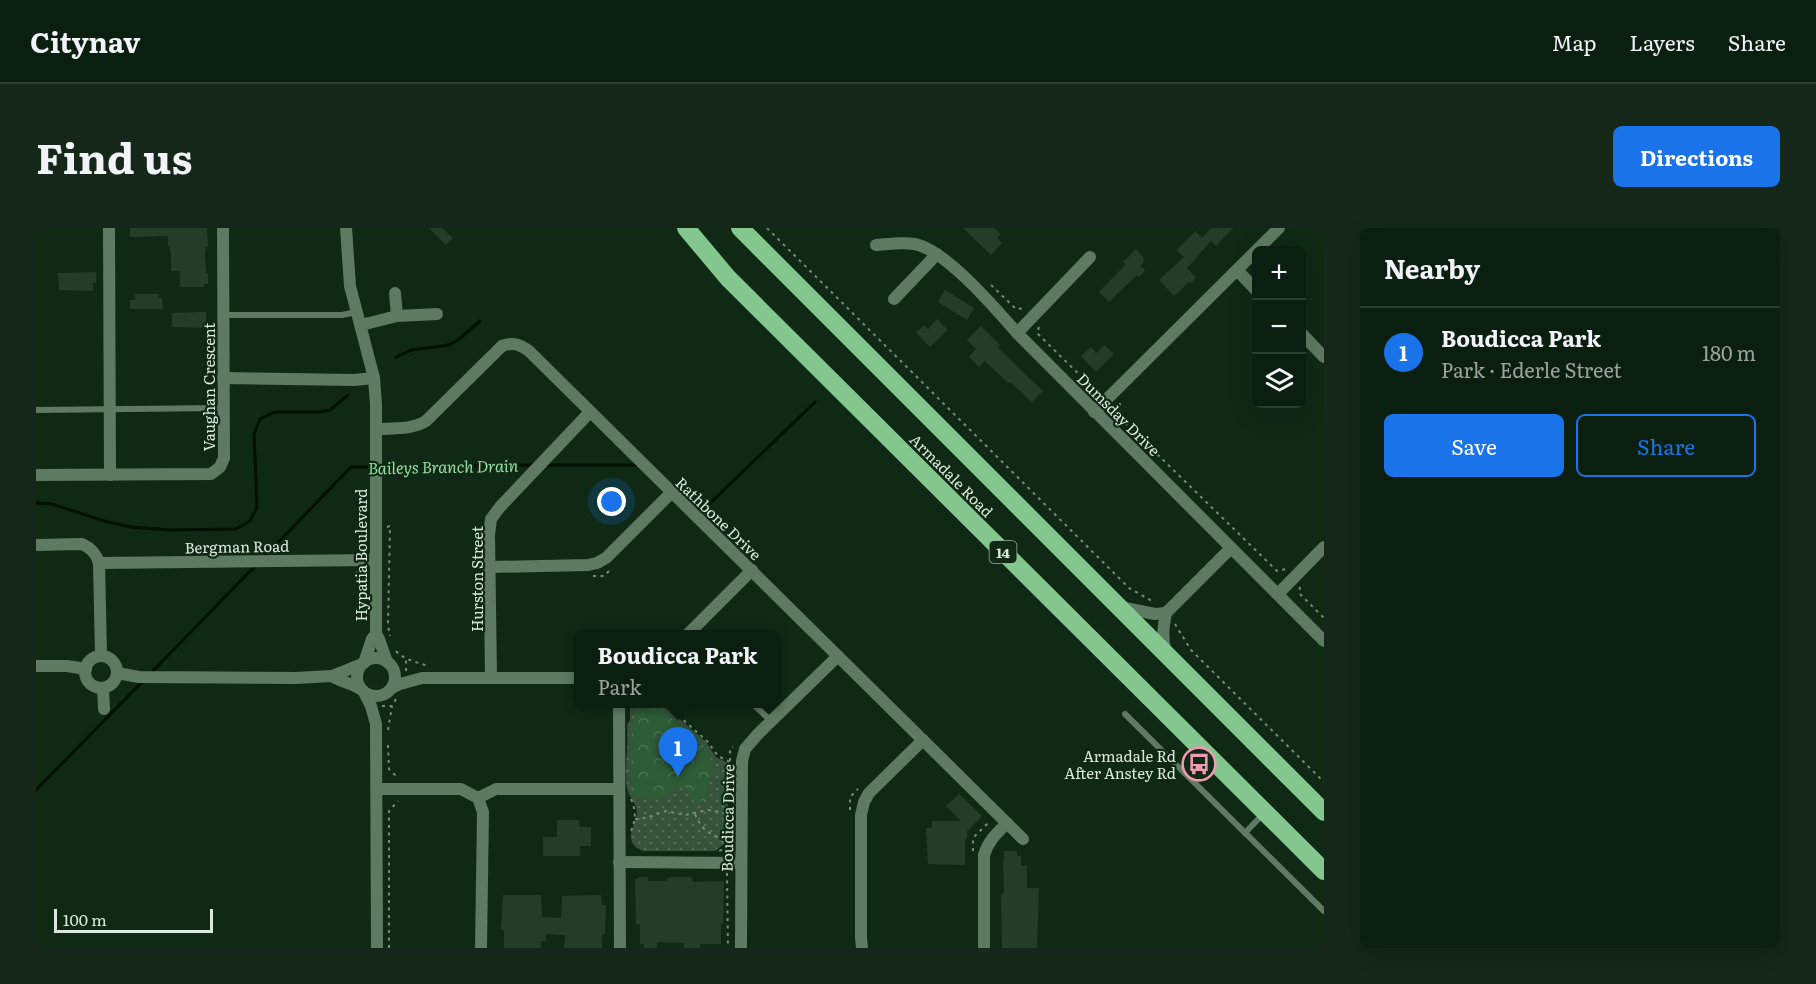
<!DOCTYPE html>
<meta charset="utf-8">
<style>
:root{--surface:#0b1f10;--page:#142719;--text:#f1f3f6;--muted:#9aa29f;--line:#2b3d30;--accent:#1a73e8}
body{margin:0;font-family:Literata,serif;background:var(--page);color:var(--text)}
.controls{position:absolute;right:18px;top:18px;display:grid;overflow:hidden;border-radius:9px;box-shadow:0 6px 24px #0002}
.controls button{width:54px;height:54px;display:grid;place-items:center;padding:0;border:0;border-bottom:2px solid var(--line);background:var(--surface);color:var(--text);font:30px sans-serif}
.scale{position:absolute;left:18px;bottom:15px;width:159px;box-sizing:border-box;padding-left:6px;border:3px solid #dae9db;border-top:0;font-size:16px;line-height:21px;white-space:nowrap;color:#dae9db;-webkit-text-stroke:4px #0f2915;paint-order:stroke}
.you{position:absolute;left:576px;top:274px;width:21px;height:21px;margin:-15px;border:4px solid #fff;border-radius:50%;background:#1a73e8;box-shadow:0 0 0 9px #1a73e833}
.badge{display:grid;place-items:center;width:39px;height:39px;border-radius:50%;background:var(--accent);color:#fff;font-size:20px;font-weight:700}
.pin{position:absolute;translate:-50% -50px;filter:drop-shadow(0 2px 3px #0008)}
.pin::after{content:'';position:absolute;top:32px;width:21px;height:18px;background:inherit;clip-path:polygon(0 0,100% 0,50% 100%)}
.popup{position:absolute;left:538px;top:402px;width:207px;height:78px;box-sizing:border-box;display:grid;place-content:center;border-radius:9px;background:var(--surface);filter:drop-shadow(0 2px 4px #0005);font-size:20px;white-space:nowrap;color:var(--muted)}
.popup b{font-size:22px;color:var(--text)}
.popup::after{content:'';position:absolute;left:50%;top:100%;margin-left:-12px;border:12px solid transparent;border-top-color:var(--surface)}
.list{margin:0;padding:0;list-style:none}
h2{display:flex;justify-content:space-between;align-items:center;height:78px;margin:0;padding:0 24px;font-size:26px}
h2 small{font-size:20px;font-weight:400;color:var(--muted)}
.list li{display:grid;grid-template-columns:39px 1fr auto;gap:18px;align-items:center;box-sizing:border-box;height:90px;padding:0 24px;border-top:2px solid var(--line)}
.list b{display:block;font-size:22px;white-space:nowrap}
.list p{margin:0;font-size:20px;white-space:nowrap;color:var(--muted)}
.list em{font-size:20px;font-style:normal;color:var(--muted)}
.actions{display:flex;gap:12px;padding:18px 24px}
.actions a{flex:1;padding:14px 0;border:2px solid var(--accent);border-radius:9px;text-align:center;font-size:21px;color:var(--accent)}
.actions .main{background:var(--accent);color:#fff}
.icon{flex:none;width:33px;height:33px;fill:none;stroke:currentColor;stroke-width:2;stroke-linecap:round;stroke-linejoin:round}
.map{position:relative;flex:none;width:1288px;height:720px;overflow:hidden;border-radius:9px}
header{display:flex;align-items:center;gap:36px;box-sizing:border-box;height:84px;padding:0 30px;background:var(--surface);border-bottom:2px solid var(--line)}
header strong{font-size:28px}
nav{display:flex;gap:33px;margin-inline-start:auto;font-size:21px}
.intro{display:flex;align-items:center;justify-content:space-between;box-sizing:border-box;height:144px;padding:0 36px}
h1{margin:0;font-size:42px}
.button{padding:15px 27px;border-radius:9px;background:var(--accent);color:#fff;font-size:21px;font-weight:700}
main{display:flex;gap:36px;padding:0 36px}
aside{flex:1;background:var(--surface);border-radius:9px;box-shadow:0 6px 24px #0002}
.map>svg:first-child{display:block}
.green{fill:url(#green-dots)}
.forest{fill:url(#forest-crowns)}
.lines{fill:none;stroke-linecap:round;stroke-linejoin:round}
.stream{stroke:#001001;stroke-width:3}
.building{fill:#233d28}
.path{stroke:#778b7a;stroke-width:2;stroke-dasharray:3 4.5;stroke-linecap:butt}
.lane{stroke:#5e7a62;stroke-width:6}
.street{stroke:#5e7a62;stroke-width:12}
.highway{stroke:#83c78e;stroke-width:18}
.labels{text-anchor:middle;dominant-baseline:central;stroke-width:4.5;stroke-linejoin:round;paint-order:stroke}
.shield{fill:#0f2915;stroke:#9dafa0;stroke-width:1.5}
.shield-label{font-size:14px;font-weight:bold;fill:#dae9db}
.street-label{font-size:15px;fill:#dae9db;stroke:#0f2915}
.poi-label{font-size:15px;fill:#dae9db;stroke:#0f2915;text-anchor:end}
.water-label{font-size:16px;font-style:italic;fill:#95dda1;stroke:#0f2915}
</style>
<header>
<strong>Citynav</strong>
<nav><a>Map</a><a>Layers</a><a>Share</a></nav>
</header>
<div class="intro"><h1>Find us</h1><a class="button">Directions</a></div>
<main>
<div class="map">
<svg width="1288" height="720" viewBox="0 0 1288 720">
<defs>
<pattern id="green-dots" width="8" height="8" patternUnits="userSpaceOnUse" patternTransform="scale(1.5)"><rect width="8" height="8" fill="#37533b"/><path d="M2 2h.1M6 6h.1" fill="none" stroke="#536c57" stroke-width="1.8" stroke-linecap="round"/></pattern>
<pattern id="forest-crowns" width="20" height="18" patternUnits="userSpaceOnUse" patternTransform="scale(1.5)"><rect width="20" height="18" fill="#2d5c36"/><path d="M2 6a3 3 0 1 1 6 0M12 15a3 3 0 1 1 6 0" fill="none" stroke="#4b7352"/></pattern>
</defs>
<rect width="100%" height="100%" fill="#0f2915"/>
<path class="green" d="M594,476H629L639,487L670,514L680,529L692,535V613L679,623H607C603,621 598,619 596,614C592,606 600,595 601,586C601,574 592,569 591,560C588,540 593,518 591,497L594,492Z"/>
<path class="forest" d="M602,476H624C636,495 659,505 672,523C676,530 676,540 677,547L670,559L669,572L659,575L649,559H639L630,567L617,571L600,569L595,564L596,500L598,489L603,482Z"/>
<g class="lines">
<g class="stream">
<path d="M360,129L375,122L407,118L415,116L422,112L444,93"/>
<path d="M508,237H604"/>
<path d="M343,239L499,237"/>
<path d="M0,275L16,276L68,293L95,299L134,302L200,301L214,293L221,279L218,206L224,191L238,184H283L294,182L312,167"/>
<path d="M660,283H666L779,174"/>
<path d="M228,329L315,239H337"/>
<path d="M115,445L219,338"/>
<path d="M0,562L106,454"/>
</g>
</g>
<g class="building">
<path d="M94,0H171L172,19H170L169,26L170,45H172V56H168V59H144V43H135V24H134V18H132V8L94,9Z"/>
<path d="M393,0H406L417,10L410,17Z"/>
<path d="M927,0H958L965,6L961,10L966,15L955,27Z"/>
<path d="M1175,0H1197L1180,18L1175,13L1151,40L1160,50L1154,56L1153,54L1138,68L1123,52L1148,29L1141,22L1159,3L1166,10Z"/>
<path d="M1100,21L1108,30L1107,32L1108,34L1104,38L1109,42L1103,49L1101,47L1073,74L1063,64L1090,36L1087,34Z"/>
<path d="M60,44V55H57V63L23,62L22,45Z"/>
<path d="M909,62L938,80L931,92L902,74Z"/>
<path d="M99,66H123L122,70H126L127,81H94V72H99Z"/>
<path d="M161,84H170V100L136,99V85Z"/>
<path d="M901,91L912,102L894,119L880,105L888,97L892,101Z"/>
<path d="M945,98L964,117L962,120L1007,163L996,174L974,154L972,155L949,133L943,139L933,129L940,121L931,112Z"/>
<path d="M1069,117L1078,126L1060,144L1045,128L1055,119L1060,125Z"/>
<path d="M923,566L946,588L931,603V611H929V637L892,636L890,600H896V593H925L910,578Z"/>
<path d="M521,592H543L544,599H555V618H544V628H507V609H521Z"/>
<path d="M968,623H981V628H985V638H991V660H1003L1001,720H966L965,667L968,664L967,633H968Z"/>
<path d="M602,649H612V653H630L634,649H655L657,654L688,653L687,696H685V716H664V720H648V715L621,714V720H608V716H604V696L600,697L599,651H602Z"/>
<path d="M467,667H505L506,689L525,690L526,668L565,667L566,677H570L569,706H566V720H528L529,707L510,706V713H505V720H468V702H465Z"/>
</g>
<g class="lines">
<g class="path">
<path d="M731,0L1093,360L1116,373"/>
<path d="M955,57L980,81L990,80"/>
<path d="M1003,99L1001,105L1060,163L1064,162"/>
<path d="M1084,175L1083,189L1241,343L1250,341"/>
<path d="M351,299L354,298L352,397L354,408"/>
<path d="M320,344L328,353"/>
<path d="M557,348H568L575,341"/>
<path d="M1264,359L1263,365L1288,390"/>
<path d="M1139,396L1155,422L1288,554"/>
<path d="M360,423C368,432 381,434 392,438"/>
<path d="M370,443V431"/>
<path d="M632,476L643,488L671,513L682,528L694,534"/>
<path d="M346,478H356L360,471"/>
<path d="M352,502L356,478"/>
<path d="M352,517L353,541L359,547V551"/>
<path d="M694,533V521L697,519"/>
<path d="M814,582V569L822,561"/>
<path d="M659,586C669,610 679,603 691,618L682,624"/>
<path d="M599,591L610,590L630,583L649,587L672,582L694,586"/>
<path d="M595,603C600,592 600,582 595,571"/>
<path d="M937,623V610L951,596V592"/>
<path d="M691,645L692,720"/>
<path d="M353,720V583L362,573"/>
</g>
<g class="lane">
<path d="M187,87H306L321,84"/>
<path d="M0,182L187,180"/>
<path d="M717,476L735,493"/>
<path d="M1089,486L1288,683"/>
<path d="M1209,605L1228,585"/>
</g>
<g class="street">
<path d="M73,0L74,247"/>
<path d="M310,0L314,58L338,150L340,177V406L343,411L351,434"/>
<path d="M840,17C852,16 867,14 878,16C909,21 960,81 981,105L1288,413"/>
<path d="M1201,42L1220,62"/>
<path d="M359,65L361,88"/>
<path d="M858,71L901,26"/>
<path d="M325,97L361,88L401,86"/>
<path d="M981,105L1054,29"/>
<path d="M1266,106L1288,129"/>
<path d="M187,150L318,152L338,150"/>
<path d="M1058,184L1243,0"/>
<path d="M340,201C356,200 376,202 390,193L466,118C477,114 483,116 493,123L987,611"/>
<path d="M0,247L175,246L184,239L188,230L187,0"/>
<path d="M0,317L46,316C55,320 60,325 63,335L65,427"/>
<path d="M63,335L340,332"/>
<path d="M454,339L552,337L561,335L570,330L636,264"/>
<path d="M1242,366L1288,319"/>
<path d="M1084,379L1119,386L1130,385"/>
<path d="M652,406L716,342"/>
<path d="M1130,425C1126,411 1127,400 1130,385L1195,320"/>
<circle cx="65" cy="444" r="16"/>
<circle cx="340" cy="449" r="19"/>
<path d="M328,435L336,411L340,406"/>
<path d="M0,438H31L50,441"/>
<path d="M81,445L103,449L260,450L296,448L326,436"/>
<path d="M296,448C305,454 316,455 326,462"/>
<path d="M455,449L453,307L455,291L464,279L554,184"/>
<path d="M67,460L68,481"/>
<path d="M356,460L364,456L386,450H543"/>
<path d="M328,464L335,478L340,496L341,720"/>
<path d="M583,476L584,720"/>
<path d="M341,561H425L442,570L447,584L445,720"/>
<path d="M442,570L460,561H583"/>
<path d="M583,634L705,635"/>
<path d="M705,720L706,533L709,521L722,506L802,428"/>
<path d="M826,720L825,710V587L828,574L833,565L887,512"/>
<path d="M948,720V627C952,613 961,605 971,595"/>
</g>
<g class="highway">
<path d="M650,0L692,50L1288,643"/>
<path d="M704,0L1288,584"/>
</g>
</g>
<defs>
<g id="bus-ring" transform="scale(1.725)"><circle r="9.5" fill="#0f2915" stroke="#f09ab6" stroke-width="1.5"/><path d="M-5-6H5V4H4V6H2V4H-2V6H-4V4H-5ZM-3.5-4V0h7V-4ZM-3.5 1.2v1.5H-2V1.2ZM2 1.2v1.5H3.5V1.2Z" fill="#f09ab6"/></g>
</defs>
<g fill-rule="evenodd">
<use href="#bus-ring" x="1163" y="536"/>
</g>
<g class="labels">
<rect class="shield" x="953.5" y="313" width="27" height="22" rx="4.5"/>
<g class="shield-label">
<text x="967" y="324">14</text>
</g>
<g class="street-label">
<text transform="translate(172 159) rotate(-90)">Vaughan Crescent</text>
<text transform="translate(1083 186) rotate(45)">Dumsday Drive</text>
<text transform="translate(916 247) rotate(45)">Armadale Road</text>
<text transform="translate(683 290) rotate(44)">Rathbone Drive</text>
<text transform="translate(201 318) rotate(-1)">Bergman Road</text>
<text transform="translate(324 327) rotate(-90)">Hypatia Boulevard</text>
<text transform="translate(440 351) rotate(-90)">Hurston Street</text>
<text transform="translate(691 590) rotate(-89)">Boudicca Drive</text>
</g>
<g class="poi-label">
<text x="1140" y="527">Armadale Rd<tspan x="1140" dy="17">After Anstey Rd</tspan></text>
</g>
<g class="water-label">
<text transform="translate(407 238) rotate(-1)">Baileys Branch Drain</text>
</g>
</g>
</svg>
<div class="controls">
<button>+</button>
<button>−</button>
<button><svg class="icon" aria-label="layers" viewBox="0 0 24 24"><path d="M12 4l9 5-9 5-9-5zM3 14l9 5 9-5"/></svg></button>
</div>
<div class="scale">100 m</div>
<div class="you"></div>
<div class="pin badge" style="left:642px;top:549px">1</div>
<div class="popup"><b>Boudicca Park</b>Park</div>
</div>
<aside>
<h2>Nearby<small></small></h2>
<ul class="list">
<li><span class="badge">1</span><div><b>Boudicca Park</b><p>Park · Ederle Street</p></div><em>180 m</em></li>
</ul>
<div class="actions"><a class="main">Save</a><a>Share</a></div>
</aside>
</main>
